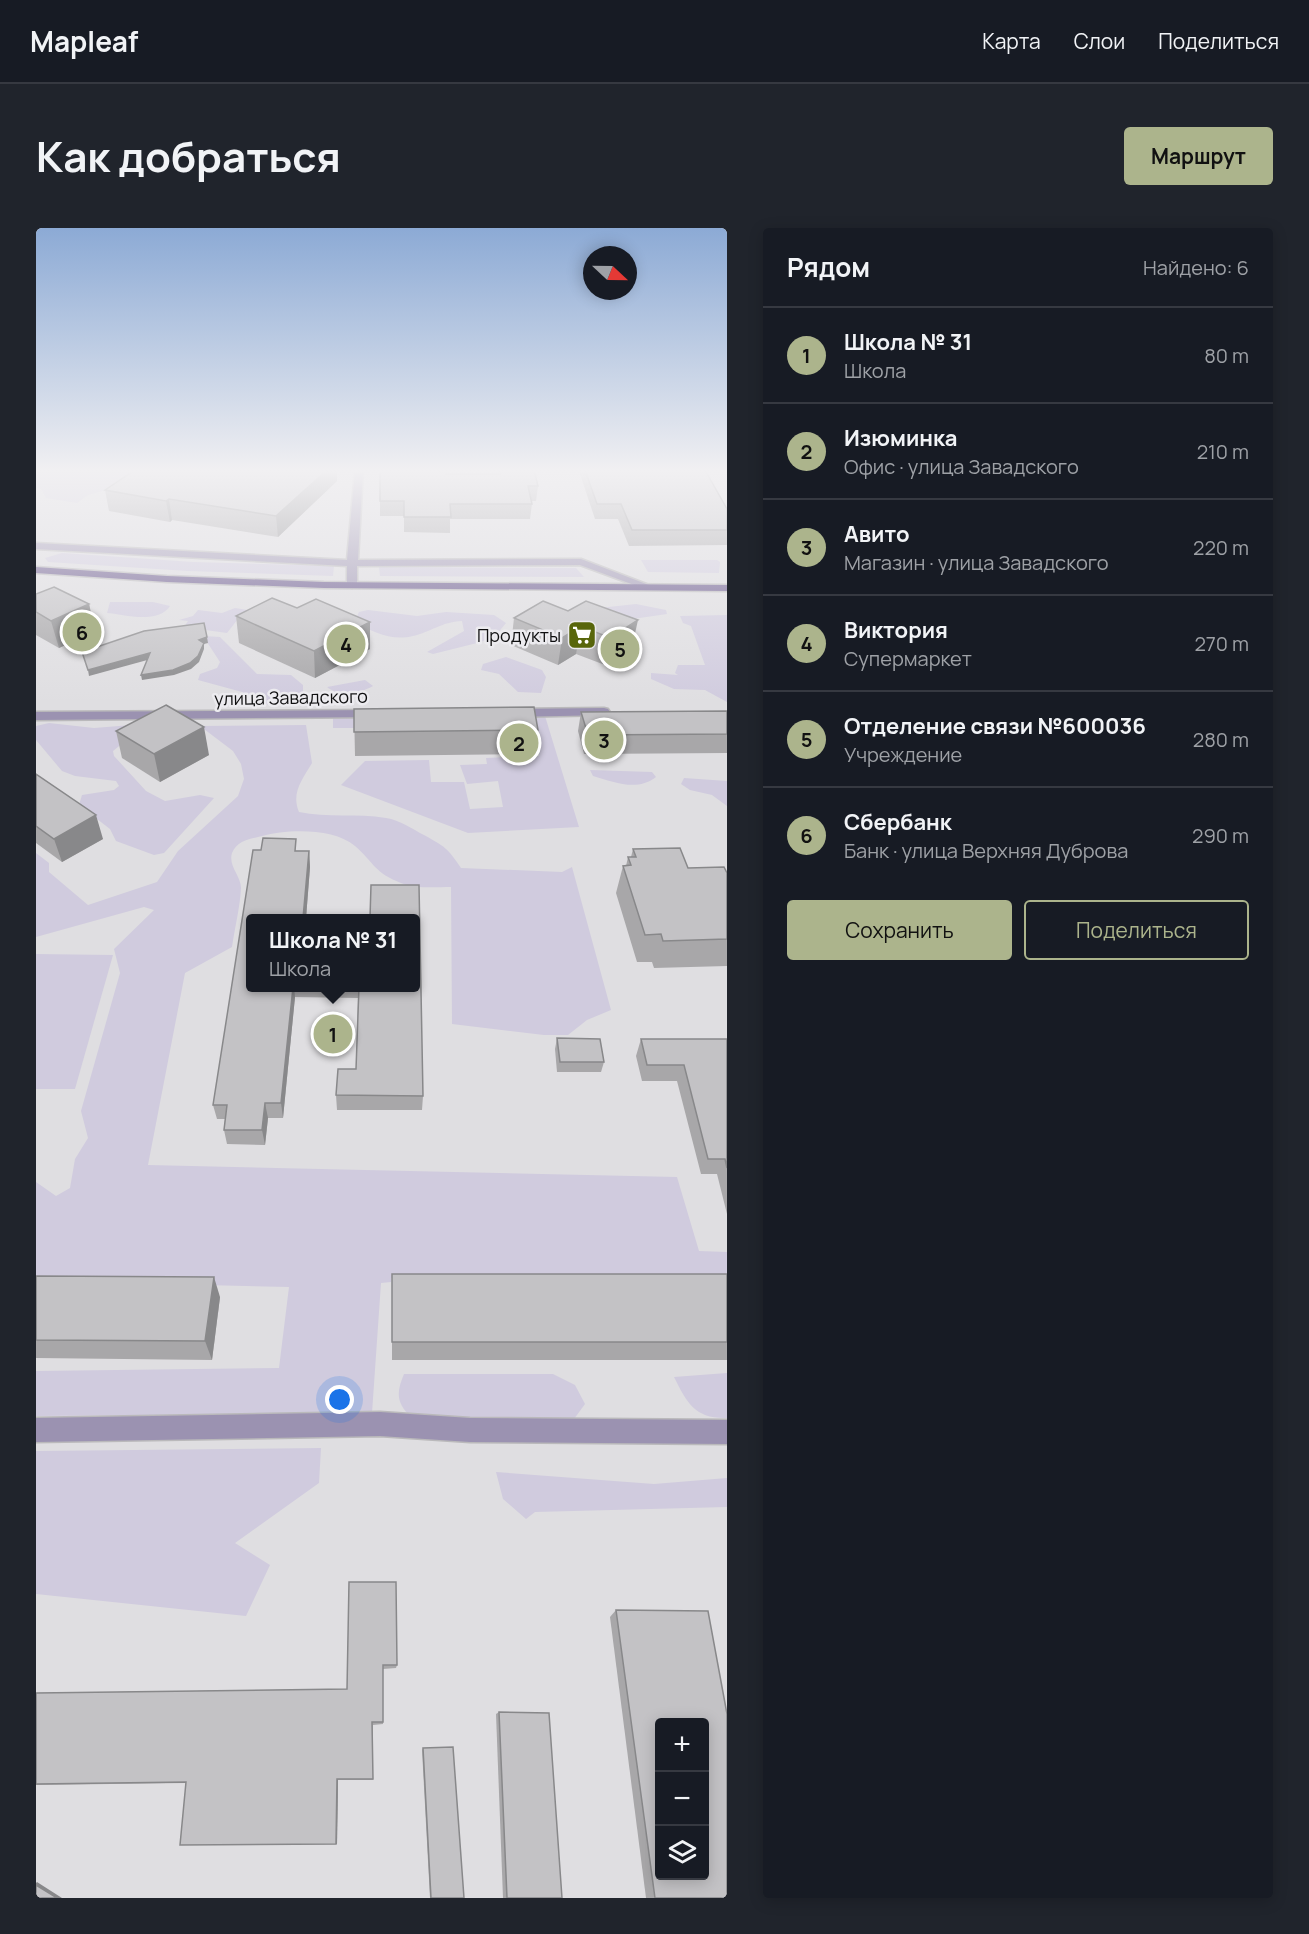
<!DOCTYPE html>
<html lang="ru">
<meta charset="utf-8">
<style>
:root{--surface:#171b24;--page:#20242c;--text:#f1f3f6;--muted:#9ea1a6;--line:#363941;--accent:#acb48c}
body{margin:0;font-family:Manrope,sans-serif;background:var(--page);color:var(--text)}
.controls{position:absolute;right:18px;bottom:18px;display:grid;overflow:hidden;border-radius:6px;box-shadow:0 3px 15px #0003}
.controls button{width:54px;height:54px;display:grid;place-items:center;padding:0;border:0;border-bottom:2px solid var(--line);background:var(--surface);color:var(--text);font:30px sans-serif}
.compass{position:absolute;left:547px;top:18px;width:54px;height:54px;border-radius:50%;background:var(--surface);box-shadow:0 3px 15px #0003;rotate:112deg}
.you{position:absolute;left:304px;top:1172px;width:21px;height:21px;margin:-15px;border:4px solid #fff;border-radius:50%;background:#1a73e8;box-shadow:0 0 0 9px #1a73e833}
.badge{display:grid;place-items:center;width:39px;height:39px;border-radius:50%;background:var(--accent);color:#111;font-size:20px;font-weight:700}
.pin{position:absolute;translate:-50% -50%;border:3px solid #fff;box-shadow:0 2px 6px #0006}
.popup{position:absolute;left:210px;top:686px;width:174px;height:78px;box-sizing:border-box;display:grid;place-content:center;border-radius:6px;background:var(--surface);filter:drop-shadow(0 2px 4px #0005);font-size:20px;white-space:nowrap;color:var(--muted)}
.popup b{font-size:22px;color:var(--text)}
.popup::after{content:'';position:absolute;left:50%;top:100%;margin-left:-12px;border:12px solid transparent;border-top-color:var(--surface)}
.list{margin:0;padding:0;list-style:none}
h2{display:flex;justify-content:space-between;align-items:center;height:78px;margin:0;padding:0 24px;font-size:26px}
h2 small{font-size:20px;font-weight:400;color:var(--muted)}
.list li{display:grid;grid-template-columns:39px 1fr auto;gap:18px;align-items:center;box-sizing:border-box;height:96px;padding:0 24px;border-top:2px solid var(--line)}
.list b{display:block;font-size:22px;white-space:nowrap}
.list p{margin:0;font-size:20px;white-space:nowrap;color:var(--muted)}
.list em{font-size:20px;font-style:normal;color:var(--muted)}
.actions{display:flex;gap:12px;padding:18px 24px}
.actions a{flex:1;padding:14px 0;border:2px solid var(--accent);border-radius:6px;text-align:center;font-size:21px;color:var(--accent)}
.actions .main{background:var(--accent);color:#111}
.icon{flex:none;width:33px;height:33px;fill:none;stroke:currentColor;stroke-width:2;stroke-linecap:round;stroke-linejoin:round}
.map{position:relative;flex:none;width:691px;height:1670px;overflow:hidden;border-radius:6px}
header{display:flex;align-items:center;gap:36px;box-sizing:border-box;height:84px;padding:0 30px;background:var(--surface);border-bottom:2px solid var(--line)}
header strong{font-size:28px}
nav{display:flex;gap:33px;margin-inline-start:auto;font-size:21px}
.intro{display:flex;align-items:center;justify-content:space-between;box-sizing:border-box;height:144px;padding:0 36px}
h1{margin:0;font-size:42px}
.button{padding:15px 27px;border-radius:6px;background:var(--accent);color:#111;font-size:21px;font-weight:700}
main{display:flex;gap:36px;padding:0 36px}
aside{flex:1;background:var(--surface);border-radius:6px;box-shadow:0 3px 15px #0003}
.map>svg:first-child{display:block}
.green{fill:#d0cbde}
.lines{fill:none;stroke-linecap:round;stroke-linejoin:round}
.minor-casing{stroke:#bab9bb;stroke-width:3}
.major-casing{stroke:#bab9bb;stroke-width:3}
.minor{fill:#9b92b1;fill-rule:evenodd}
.major{fill:#635188;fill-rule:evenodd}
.wall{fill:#a8a7a9}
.shaded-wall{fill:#88888a}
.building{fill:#c3c2c5;stroke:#88888a;stroke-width:1.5;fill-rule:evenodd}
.labels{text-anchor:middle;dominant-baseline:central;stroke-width:5;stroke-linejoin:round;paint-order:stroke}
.far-poi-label{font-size:18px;fill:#0f0f10;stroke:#ecebef;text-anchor:end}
.far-street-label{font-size:18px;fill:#0f0f10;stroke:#ecebef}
</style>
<header>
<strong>Mapleaf</strong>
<nav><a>Карта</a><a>Слои</a><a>Поделиться</a></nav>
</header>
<div class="intro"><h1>Как добраться</h1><a class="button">Маршрут</a></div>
<main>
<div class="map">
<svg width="691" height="1670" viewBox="0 0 691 1670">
<rect width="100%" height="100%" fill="#dfdee1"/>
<g class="green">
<path d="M0,242H103L81,259L52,267L41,275L10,270L5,261L0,260Z"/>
<path d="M26,325L157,334L298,338L297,348L152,343L12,334L9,330Z"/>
<path d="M605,332H681L684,334L683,345L612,344Z"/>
<path d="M343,339L540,340L548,349L344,348Z"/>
<path d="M74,374H117L134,378C122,397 86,386 71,385Z"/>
<path d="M600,376L630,382L631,386L576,394L563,380Z"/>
<path d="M199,380L218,383L205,387L191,405L148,399L152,393L143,392L157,388L162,382L186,385Z"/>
<path d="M332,382L381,388L410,384L458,387L470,395L461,406L445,414L397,426L391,424L428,403L426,393C405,394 395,404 377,408C356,413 337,405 319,393L323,384Z"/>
<path d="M691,387V474L669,462L638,461L615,451V445L642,447L639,445L642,437H669L655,398L647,395L644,388Z"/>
<path d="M167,408L184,409L221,446L255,447L267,457V465L256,476L235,477L215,474L206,464L162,452L164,446L181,440L184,434Z"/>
<path d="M470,429L506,442L510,449L505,465L482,464L463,446L445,442L447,436Z"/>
<path d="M329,452L337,458C322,466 305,470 291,459Z"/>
<path d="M509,488L543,599L432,605L305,557L329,533L393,532L395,554H428L434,581L467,579L462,553L431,556L424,537L451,536L450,530L503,528L498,500H297V489Z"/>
<path d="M133,494L93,510L77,523L78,528L110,563L129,573L164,567L178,570L128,625L118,627L80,613L74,601L43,577L46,567L78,562L83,558L80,553L39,548L26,543L0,512V498L13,495L58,500Z"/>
<path d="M270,497L276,535C266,552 255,565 263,584C291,590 321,585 350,590C364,592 376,601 388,607C409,619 411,619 425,640L526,644L536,639L575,782L551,792L532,807H508L416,796L415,659C399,659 380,661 365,655C339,645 338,635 319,618C298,600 252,601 226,608C215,611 201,612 196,625C192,638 205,648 205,660C204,679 199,699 196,719L149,745L112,937L641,949L663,1023L691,1024V1058L355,1050V1054L345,1055L336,1185L0,1188V1143L243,1140L253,1059L0,1053V954L20,968L34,960L39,931L52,910L45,883L84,745L78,721L118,682L108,679L0,709V625L13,635V644L52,677L121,654L142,623L202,568L208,551L205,536L197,523L164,498Z"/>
<path d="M554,542L616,544L620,549C601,564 578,554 557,548Z"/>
<path d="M648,550L691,553V578L676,567L654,562L645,556Z"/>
<path d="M0,726L77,727L39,861H0Z"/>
<path d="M691,1145V1190C659,1191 651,1175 638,1149Z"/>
<path d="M368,1146H517L539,1157L549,1176L538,1191L376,1190C360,1175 360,1165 368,1146Z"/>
<path d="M285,1220L283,1255L199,1315L234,1337L210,1388L0,1366V1223Z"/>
<path d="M460,1244L618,1256L691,1250V1279L499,1284L490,1291L467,1271Z"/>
</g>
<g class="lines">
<g class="minor-casing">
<g id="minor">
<path d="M319,242H327L322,332L545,331L618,359L617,361H609L544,337L321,338V357L316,360L311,357V338L0,321V315L311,332Z"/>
<path d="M568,480L572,481L574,484L572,487L476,489L470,485L476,481Z"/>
<path d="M343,482L347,483L349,486L347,489L0,492V484Z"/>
<path d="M344,1184L434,1190L691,1192V1216L434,1214L344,1208L0,1214V1190Z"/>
</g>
</g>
<g class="major-casing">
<path id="major" d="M0,339L131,348L288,354L691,357V363L288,360L131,354L0,345Z"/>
</g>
<use href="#minor" class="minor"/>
<use href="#major" class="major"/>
</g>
<g class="wall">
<path d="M99,242H301V253L242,309L136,292L134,294L73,283L69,262Z"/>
<path d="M344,242L410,246H459V242H669L691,281V317L593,318L582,291H559L543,243H499L502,258L500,273H495L496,276L494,291H414V305L368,304V288H344Z"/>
<path d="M0,366L53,376L59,403L23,420L0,407Z"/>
<path d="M507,373L596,419L569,437L540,426L522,437L475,417L478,390Z"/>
<path d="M200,388L334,421L279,450L203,415Z"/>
<path d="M318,481L502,502L499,526L319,528Z"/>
<path d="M691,483V525L548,526L542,503L545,484Z"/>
<path d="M80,503L173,527L124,554L86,530Z"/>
<path d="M0,546L67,611L26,634L0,615Z"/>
<path d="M597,621L652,640L691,645V738L618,740L616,734H601L580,665L587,638H590L592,629H595Z"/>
<path d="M225,622L273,623L274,639L270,690H214V759H380L387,868L386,882H301L300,867L320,841L322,770L259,769L247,890H232L229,917L191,916L188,902L189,891H181L177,877Z"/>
<path d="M521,810L568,834L565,844H521L519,821Z"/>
<path d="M605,811H691V986L681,946H665L641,853H606L600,828Z"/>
<rect x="356" y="1046" width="335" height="86"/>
<path d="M0,1048L184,1069L176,1132L0,1130Z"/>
<path d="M313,1354L361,1437L360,1440L347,1441V1496L337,1497V1552H302L301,1616L150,1555L0,1557V1465L311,1461Z"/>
<path d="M580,1382L691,1670H610L574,1389Z"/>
<path d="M463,1484L526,1670H467L460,1486Z"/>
<path d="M387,1520L428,1670H394L386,1522Z"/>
</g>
<g class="shaded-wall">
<path d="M291,242H301V253L242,309L240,288Z"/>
<path d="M133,271L136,292L134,294L130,273Z"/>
<path d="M53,376L59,403L23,420L15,393Z"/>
<path d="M602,392L596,419L569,437L574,410Z"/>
<path d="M334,394V421L279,450L278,423Z"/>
<path d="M545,398L540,426L522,437L526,410Z"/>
<path d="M171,409L172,415L168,416V421L163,434L155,441L138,447L106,452L105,447L163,412Z"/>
<path d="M114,425L115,431L53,448L52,442Z"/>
<path d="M168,499L173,527L124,554L118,526Z"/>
<path d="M60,587L67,611L26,634L18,611Z"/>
<path d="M273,623L274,639L270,690H267Z"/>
<path d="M257,759H258L259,769L247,890L245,875Z"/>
<path d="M229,875L232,890L229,917L226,902Z"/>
<path d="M178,1049L184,1069L176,1132L169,1113Z"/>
<path d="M301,1551L302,1552L301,1616H300Z"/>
<path d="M1,1654L26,1670H21L0,1657V1655Z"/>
</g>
<g class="building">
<path d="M99,242H291L240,288L133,271L130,273L69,262Z"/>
<path d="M344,242L409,243L410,246H464L463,242H498L502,258H492L496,276H414L415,289H368V273H344Z"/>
<path d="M549,242H669L691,281V302H596L585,276H561Z"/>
<path d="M18,359L53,376L15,393L0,384V366Z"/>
<path d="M236,370L261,380L280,371L334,394L278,423L200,388Z"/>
<path d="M507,373L532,383L550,373L602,392L574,410L545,398L526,410L478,390Z"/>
<path d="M168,395L171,409L163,412L168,415L162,428L154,435L137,442L105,447L114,425L52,442L46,424L108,403Z"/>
<path d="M130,477L168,499L118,526L80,503Z"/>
<path d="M498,479L502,502L318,504V481Z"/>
<path d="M691,483V506L552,507L545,484Z"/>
<path d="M0,546L60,587L18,611L0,598Z"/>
<path d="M227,610L260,611L259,623H273L267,690H214V759H257L245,875H229L226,902H188L191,877H177L217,622H225Z"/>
<path d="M644,620L652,640L688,639L691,645V711L627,713L625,706L609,707L587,638L595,637L592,629H600L597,621Z"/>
<path d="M335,657H383L387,868L300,867L302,841H320L323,759H380V690H334Z"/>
<path d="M521,810L564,811L568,834H524Z"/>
<path d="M605,811H691V940L689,931H672L648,837H611Z"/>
<rect x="356" y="1046" width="335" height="68"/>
<path d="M0,1048L178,1049L169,1113L0,1112Z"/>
<path d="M313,1354H360L361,1437H347V1494H336L337,1551H301L300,1616L144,1617L150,1554L0,1556V1465L311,1461Z"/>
<path d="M580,1382L672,1383L691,1486V1670H619ZM624,1494H669V1647H624Z"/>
<path d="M463,1484L513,1485L526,1670H471Z"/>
<path d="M417,1519L428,1670H395L387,1520Z"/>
<path d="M0,1657L21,1670H0Z"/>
</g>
<linearGradient id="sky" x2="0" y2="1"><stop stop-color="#8caad5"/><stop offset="0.51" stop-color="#f1f0f2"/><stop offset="1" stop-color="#f1f0f2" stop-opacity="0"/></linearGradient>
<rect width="691" height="476" fill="url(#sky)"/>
<defs>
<g id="supermarket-square" transform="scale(1.5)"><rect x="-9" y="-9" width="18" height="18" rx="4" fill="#58660b" stroke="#ecebef"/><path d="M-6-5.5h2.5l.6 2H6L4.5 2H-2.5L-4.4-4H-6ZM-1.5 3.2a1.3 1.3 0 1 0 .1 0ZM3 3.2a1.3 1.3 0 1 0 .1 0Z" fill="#fff"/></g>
</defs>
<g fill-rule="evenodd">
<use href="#supermarket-square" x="546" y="407"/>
</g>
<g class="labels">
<g class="far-poi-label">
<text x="525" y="407">Продукты</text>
</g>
<g class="far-street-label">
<text transform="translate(255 469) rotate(-1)">улица Завадского</text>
</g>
</g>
</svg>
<div class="controls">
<button>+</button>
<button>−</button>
<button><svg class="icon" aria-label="layers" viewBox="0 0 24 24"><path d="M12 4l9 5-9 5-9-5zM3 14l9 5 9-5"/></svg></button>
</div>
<svg class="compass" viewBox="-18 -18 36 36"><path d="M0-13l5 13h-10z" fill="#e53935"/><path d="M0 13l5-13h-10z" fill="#9ea1a6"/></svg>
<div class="you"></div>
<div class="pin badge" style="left:297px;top:806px">1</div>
<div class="popup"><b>Школа № 31</b>Школа</div>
<div class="pin badge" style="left:483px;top:515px">2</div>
<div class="pin badge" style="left:568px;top:512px">3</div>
<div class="pin badge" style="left:310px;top:416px">4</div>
<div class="pin badge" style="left:584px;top:421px">5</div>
<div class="pin badge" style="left:46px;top:404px">6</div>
</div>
<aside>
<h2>Рядом<small>Найдено: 6</small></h2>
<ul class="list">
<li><span class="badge">1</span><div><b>Школа № 31</b><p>Школа</p></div><em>80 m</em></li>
<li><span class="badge">2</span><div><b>Изюминка</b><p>Офис · улица Завадского</p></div><em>210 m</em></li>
<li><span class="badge">3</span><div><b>Авито</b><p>Магазин · улица Завадского</p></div><em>220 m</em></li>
<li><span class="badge">4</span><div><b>Виктория</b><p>Супермаркет</p></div><em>270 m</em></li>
<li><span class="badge">5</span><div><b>Отделение связи №600036</b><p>Учреждение</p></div><em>280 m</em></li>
<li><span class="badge">6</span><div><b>Сбербанк</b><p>Банк · улица Верхняя Дуброва</p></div><em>290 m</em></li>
</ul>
<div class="actions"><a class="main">Сохранить</a><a>Поделиться</a></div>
</aside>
</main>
